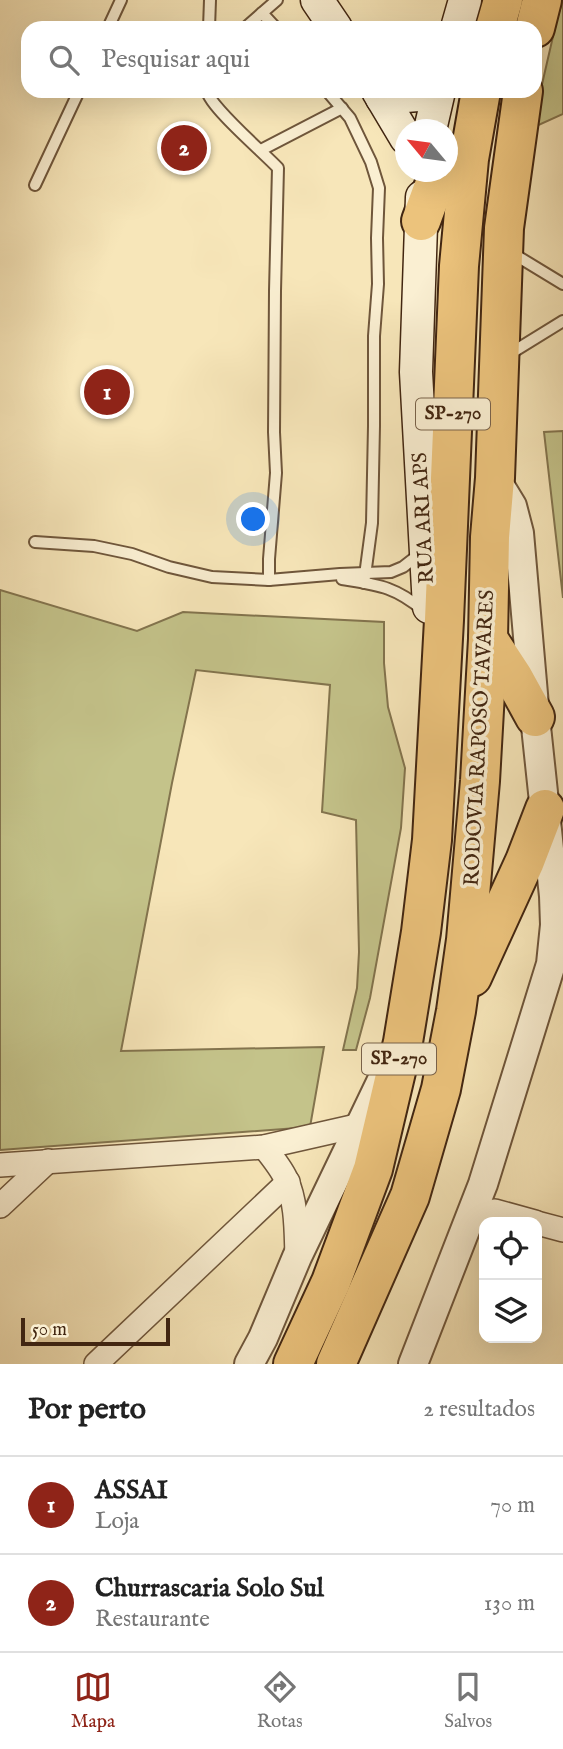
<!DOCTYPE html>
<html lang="pt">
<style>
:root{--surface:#fff;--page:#f6f6f6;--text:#222;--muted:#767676;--line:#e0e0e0;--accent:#8f2418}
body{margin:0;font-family:"IM FELL English",serif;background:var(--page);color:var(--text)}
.controls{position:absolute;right:21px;bottom:21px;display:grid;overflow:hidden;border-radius:14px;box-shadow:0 7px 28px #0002}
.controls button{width:63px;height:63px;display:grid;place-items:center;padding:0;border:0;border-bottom:2px solid var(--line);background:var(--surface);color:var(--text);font:35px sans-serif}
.compass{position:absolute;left:395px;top:119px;width:63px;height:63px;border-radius:50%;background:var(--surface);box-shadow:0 7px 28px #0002;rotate:299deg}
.scale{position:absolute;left:21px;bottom:18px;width:149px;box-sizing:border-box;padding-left:7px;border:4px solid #422611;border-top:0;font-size:19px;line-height:24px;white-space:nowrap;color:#422611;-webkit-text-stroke:5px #faefd2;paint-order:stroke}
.you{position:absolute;left:254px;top:520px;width:24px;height:24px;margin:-18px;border:5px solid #fff;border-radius:50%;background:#1a73e8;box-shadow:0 0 0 10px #1a73e833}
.badge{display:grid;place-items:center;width:46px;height:46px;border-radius:50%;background:var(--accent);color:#fff;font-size:23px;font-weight:700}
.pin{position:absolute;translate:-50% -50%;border:4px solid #fff;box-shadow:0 2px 7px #0006}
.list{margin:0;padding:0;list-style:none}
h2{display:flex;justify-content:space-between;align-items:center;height:91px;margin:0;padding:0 28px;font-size:30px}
h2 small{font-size:23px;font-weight:400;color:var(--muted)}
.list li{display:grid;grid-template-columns:46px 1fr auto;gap:21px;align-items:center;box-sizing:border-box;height:98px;padding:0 28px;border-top:2px solid var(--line)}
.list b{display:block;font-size:26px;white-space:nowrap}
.list p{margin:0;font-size:23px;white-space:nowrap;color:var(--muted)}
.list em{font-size:23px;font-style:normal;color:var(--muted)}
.icon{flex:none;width:38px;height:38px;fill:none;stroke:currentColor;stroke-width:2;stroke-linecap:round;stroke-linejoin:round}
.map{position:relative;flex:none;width:563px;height:1364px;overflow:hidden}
.search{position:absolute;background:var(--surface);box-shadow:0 7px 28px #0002;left:21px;right:21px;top:21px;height:77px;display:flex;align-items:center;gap:18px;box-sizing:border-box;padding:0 24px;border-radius:21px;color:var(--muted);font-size:26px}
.sheet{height:287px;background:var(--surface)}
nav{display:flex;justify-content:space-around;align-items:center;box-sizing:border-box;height:98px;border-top:2px solid var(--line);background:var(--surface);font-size:19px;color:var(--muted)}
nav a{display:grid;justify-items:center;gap:4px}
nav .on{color:var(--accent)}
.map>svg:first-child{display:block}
.green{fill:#c4c38a;stroke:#83744e;stroke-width:2}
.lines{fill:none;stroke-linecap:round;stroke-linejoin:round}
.service-casing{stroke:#6f563b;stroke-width:14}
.minor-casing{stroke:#6f563b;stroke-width:26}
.tertiary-casing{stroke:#6f563b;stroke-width:32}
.secondary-casing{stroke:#422611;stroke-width:35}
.motorway-casing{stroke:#422611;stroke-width:42}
.service{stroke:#faefd2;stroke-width:10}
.minor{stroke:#faefd2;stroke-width:23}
.tertiary{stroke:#faefd2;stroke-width:28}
.secondary{stroke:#faefd2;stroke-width:32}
.motorway{stroke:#ecc37c;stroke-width:38}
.labels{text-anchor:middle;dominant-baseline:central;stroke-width:7;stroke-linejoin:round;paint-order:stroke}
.shield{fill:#faefd2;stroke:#79624b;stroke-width:2}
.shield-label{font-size:19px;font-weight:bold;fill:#422611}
.street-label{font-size:21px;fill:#422611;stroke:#faefd2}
</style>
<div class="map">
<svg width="563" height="1364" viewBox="0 0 563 1364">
<rect width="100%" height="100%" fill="#f7e6b9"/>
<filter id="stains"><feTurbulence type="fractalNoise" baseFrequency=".00286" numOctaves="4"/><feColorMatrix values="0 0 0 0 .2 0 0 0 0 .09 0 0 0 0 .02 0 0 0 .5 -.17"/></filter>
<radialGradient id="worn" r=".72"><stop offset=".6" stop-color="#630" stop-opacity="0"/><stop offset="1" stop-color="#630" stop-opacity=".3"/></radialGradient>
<g class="green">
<path d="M563,0V114L532,128L557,19Z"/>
<path d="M563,431V598L544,432Z"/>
<path d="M0,590L137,631L183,612L384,622V663L388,707L405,768L401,828L370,998L356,1050H343L357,988L359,952L356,820L322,812L330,685L196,670L172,783L121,1051L324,1047L310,1127L0,1150Z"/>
</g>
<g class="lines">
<g class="service-casing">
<g id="service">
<path d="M262,13L277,0"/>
<path d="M108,28L121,0"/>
<path d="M209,28L210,0"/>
<path d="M245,28L262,13L276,28"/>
<path d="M207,91C210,107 264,153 278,168L275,291L274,432L276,473L269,559V580L340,574L391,572L403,567L421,553"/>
<path d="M327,91L350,118L371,162L379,188L377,238L378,284L374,336V426L372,523L364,583"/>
<path d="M261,150L342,108"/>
<path d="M35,185L79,91"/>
<path d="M512,253L563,284"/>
<path d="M508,355L563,321"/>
<path d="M35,542L94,546L132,554L169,567L212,577L269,580"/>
<path d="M342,579C378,585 394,586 423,610"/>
</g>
</g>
<g class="minor-casing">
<g id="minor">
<path d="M264,1147C272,1157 281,1168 286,1179C297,1203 296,1231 297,1257"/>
<path d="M0,1165L264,1147L361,1125"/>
<path d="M0,1206L48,1161"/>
<path d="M537,1223L563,1230"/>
<path d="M467,1226L495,1211L535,1222"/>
<path d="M96,1364L288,1182"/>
</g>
</g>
<g class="tertiary-casing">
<g id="tertiary">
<path d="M249,1364L263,1338L297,1257L383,1078"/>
<path d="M413,1364L483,1184L551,964L555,925L554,896L535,717L519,533L512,506L495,478"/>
</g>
</g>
<g class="secondary-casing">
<g id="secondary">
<path d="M317,0L336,28"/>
<path d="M457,28L465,0"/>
<path d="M378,91L406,138"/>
<path d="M382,98L418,95L431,91"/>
<path d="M430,130L439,91"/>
<path d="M422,197L416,372L429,607"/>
</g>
</g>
<g class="motorway-casing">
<g id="motorway">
<path d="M495,28L503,0"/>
<path d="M535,28L542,0"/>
<path d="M421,221L439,172"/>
<path d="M488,639L513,677L535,717"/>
<path d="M472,977L525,861L545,809"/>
<path d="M293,1364L331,1282L373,1169L403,1042L421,932L432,840L444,620L459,266L469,159L481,91"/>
<path d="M336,1364L410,1196L441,1089L456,1011L466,940L480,781L488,639L490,537L495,478L504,228L523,91"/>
</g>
</g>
<use href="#service" class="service"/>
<use href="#minor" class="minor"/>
<use href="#tertiary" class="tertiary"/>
<use href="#secondary" class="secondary"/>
<use href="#motorway" class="motorway"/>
</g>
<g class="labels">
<g class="shield">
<rect x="416" y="398.5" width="74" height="31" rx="5"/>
<rect x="362" y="1043.5" width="74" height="31" rx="5"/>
</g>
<g class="shield-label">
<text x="453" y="414">SP-270</text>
<text x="399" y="1059">SP-270</text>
</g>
<g class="street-label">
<text transform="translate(424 518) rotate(-93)">RUA ARI APS</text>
<text transform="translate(480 738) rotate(-87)">RODOVIA RAPOSO TAVARES</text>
</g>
</g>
<rect width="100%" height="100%" filter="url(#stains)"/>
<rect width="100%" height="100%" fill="url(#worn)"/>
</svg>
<div class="controls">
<button><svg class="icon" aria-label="locate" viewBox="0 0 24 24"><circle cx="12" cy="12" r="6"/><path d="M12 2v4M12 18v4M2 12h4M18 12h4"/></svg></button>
<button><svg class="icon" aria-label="layers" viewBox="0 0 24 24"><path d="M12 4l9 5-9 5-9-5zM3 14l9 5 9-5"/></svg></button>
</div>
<svg class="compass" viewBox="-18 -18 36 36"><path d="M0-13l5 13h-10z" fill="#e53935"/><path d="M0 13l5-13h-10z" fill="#767676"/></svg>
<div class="scale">50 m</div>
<div class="you"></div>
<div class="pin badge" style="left:107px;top:392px">1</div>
<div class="pin badge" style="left:184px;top:148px">2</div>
<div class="search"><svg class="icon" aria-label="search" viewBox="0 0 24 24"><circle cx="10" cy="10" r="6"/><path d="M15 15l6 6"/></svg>Pesquisar aqui</div>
</div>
<section class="sheet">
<h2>Por perto<small>2 resultados</small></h2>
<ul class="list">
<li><span class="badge">1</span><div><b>ASSAI</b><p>Loja</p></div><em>70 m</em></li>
<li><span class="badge">2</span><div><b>Churrascaria Solo Sul</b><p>Restaurante</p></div><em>130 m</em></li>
</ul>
</section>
<nav>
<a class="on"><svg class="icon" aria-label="map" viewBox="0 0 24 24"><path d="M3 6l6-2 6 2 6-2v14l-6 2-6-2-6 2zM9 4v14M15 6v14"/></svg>Mapa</a>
<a><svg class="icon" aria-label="directions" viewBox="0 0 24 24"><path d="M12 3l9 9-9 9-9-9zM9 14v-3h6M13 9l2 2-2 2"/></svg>Rotas</a>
<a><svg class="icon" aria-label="saved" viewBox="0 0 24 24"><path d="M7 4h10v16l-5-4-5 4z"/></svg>Salvos</a>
</nav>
